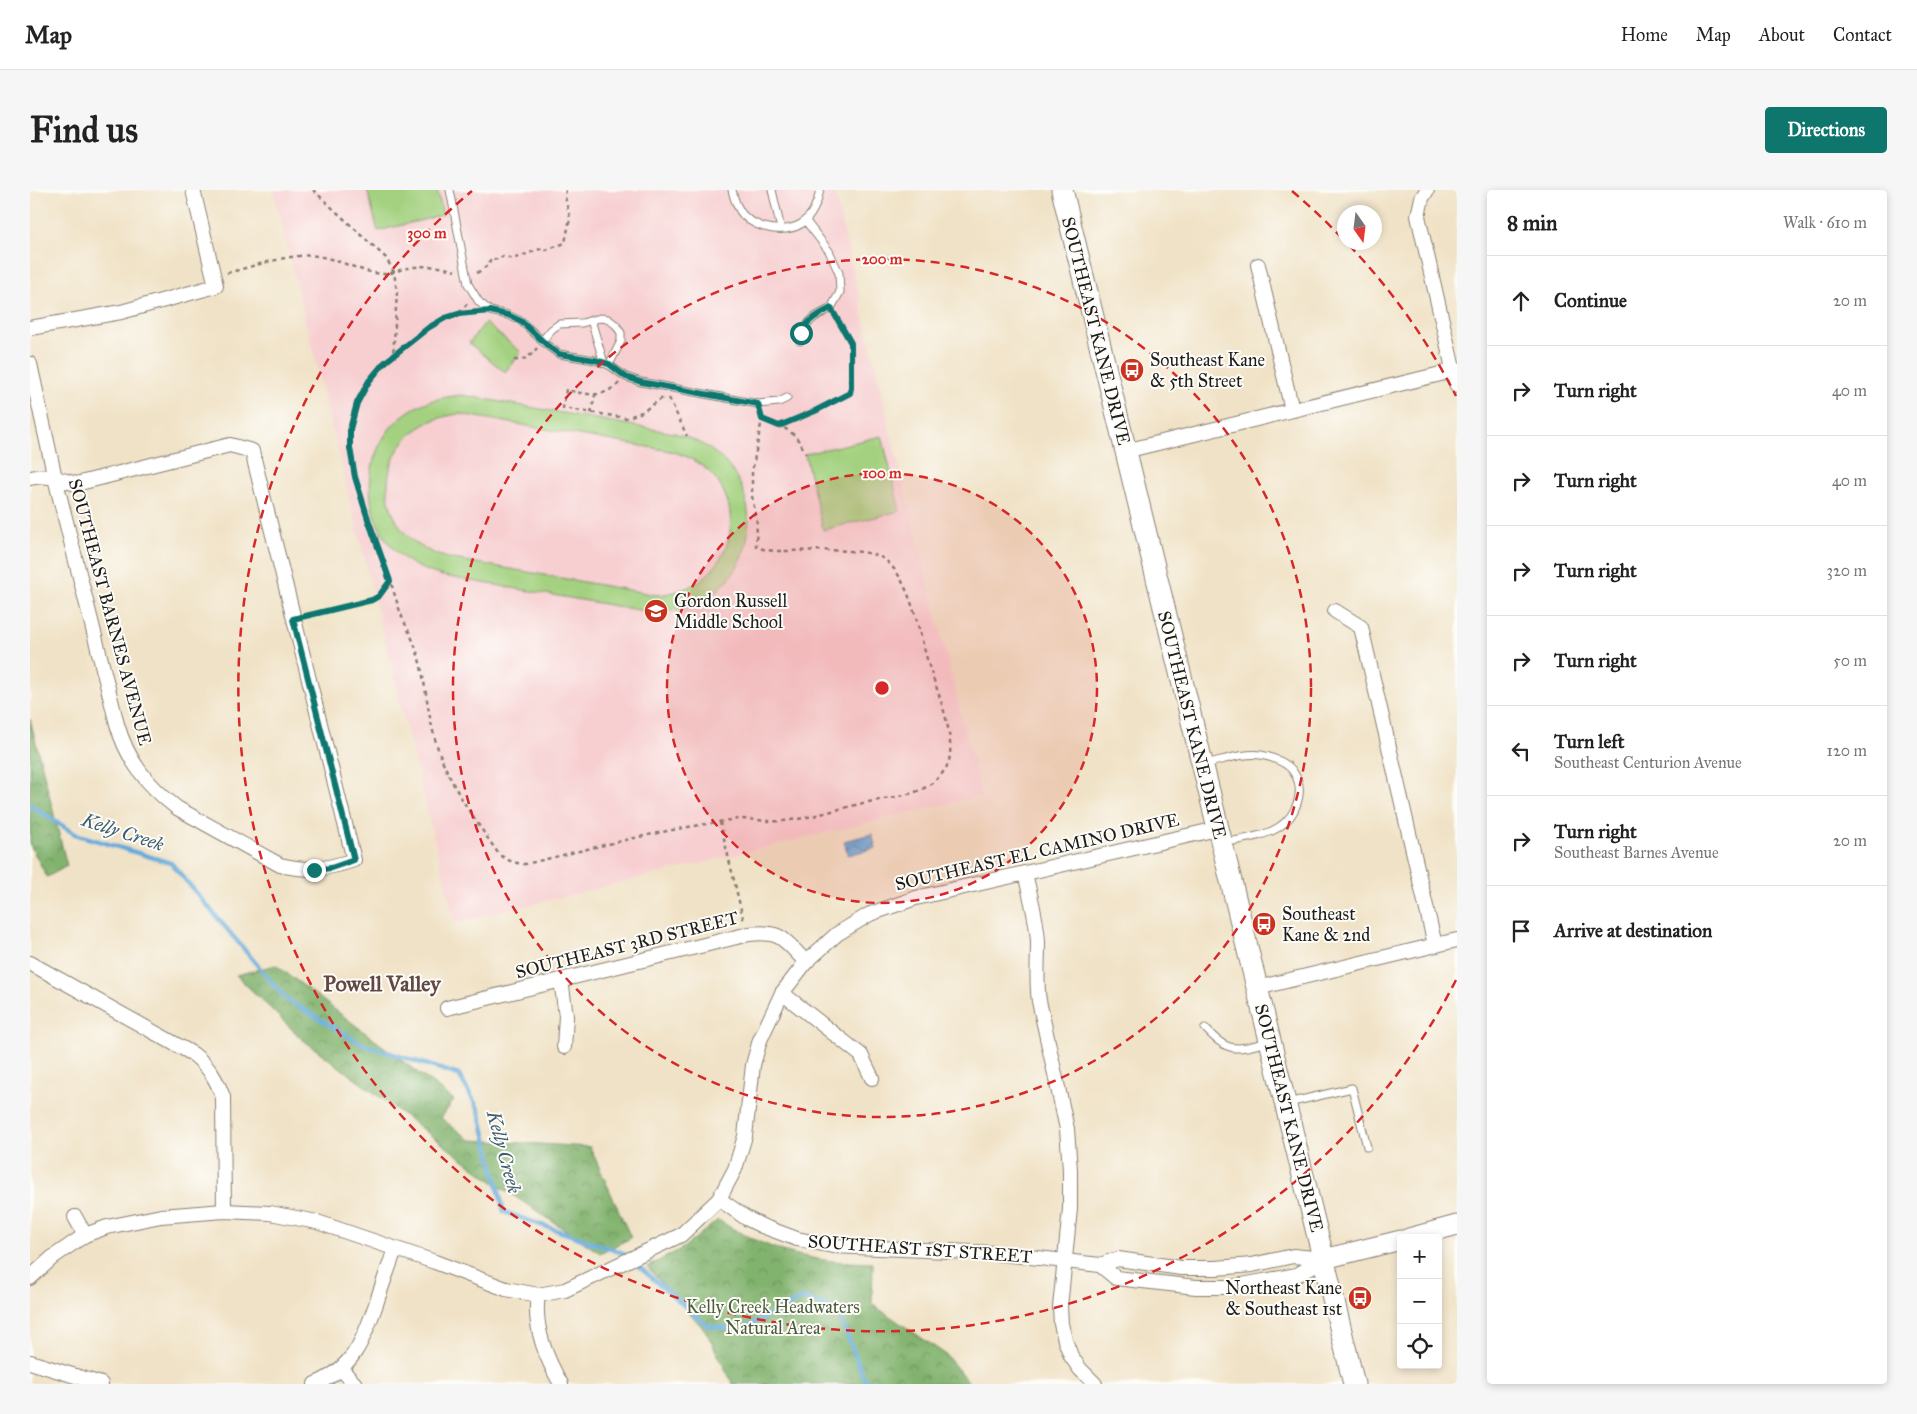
<!DOCTYPE html>
<meta charset="utf-8">
<style>
:root{--surface:#fff;--page:#f6f6f6;--text:#222;--muted:#767676;--line:#e0e0e0;--accent:#0f766e}
body{margin:0;font-family:"IM FELL Great Primer",serif;background:var(--page);color:var(--text)}
.controls{position:absolute;right:15px;bottom:15px;display:grid;overflow:hidden;border-radius:5px;box-shadow:0 2px 8px #0003}
.controls button{width:45px;height:45px;display:grid;place-items:center;padding:0;border:0;border-bottom:1px solid var(--line);background:var(--surface);color:var(--text);font:25px sans-serif}
.compass{position:absolute;left:1307px;top:15px;width:45px;height:45px;border-radius:50%;background:var(--surface);box-shadow:0 2px 8px #0003;rotate:166deg}
.stop{position:absolute;width:15px;height:15px;margin:-11px;border:4px solid #0f766e;border-radius:50%;background:#fff}
.stop.end{background:#0f766e;border-color:#fff;box-shadow:0 1px 5px #0008}
.list{margin:0;padding:0;list-style:none}
h2{display:flex;justify-content:space-between;align-items:center;height:65px;margin:0;padding:0 20px;font-size:21px}
h2 small{font-size:16px;font-weight:400;color:var(--muted)}
.list li{display:grid;grid-template-columns:32px 1fr auto;gap:15px;align-items:center;box-sizing:border-box;height:90px;padding:0 20px;border-top:1px solid var(--line)}
.list b{display:block;font-size:19px;white-space:nowrap}
.list p{margin:0;font-size:16px;white-space:nowrap;color:var(--muted)}
.list em{font-size:16px;font-style:normal;color:var(--muted)}
.icon{flex:none;width:28px;height:28px;fill:none;stroke:currentColor;stroke-width:2;stroke-linecap:round;stroke-linejoin:round}
.map{position:relative;flex:none;width:1427px;height:1194px;overflow:hidden;border-radius:5px}
header{display:flex;align-items:center;gap:30px;box-sizing:border-box;height:70px;padding:0 25px;background:var(--surface);border-bottom:1px solid var(--line)}
header strong{font-size:24px}
nav{display:flex;gap:28px;margin-inline-start:auto;font-size:18px}
.intro{display:flex;align-items:center;justify-content:space-between;box-sizing:border-box;height:120px;padding:0 30px}
h1{margin:0;font-size:35px}
.button{padding:12px 22px;border-radius:5px;background:var(--accent);color:#fff;font-size:18px;font-weight:700}
main{display:flex;gap:30px;padding:0 30px}
aside{flex:1;background:var(--surface);border-radius:5px;box-shadow:0 2px 8px #0003}
.map>svg:first-child{display:block}
.built{fill:#f7cfd1}
.grass{fill:#a3d17f;stroke:#60764e;fill-rule:evenodd}
.forest{fill:url(#forest-crowns);stroke:#4f6845}
.water{fill:url(#water-waves);stroke:#40637b}
.lines{fill:none;stroke-linecap:round;stroke-linejoin:round}
.stream{stroke:#64aada;stroke-width:4.5}
.lane-casing{stroke:#867f71;stroke-width:9}
.street-casing{stroke:#867f71;stroke-width:16}
.secondary-casing{stroke:#867f71;stroke-width:21}
.primary-casing{stroke:#867f71;stroke-width:23}
.path{stroke:#867f71;stroke-width:2.5;stroke-dasharray:4 4;stroke-linecap:butt}
.lane{stroke:#fff;stroke-width:7}
.street{stroke:#fff;stroke-width:14}
.secondary{stroke:#fff;stroke-width:19}
.primary{stroke:#fff;stroke-width:21}
.route{stroke:#0f766e;stroke-width:6}
.ring{fill:none;stroke:#d62828;stroke-width:2.5;stroke-dasharray:9 6}
.labels{text-anchor:middle;dominant-baseline:central;stroke-width:4;stroke-linejoin:round;paint-order:stroke}
.street-label{font-size:18px;fill:#1c1c1c;stroke:#fdfcf7}
.poi-label{font-size:18px;fill:#1c1c1c;stroke:#fdfcf7;text-anchor:start}
.park-label{font-size:18px;fill:#4b5b3f;stroke:#fdfcf7}
.water-label{font-size:19px;font-style:italic;fill:#3c5c71;stroke:#fdfcf7}
.district-label{font-size:22px;font-weight:bold;fill:#614845;stroke:#fdfcf7}
.centre{fill:#d62828;stroke:#fdfcf7;stroke-width:2.5}
.ring-label{font-size:15px;text-anchor:middle;font-weight:bold;fill:#d62828;stroke:#fdfcf7;stroke-width:4;stroke-linejoin:round;paint-order:stroke}
</style>
<header>
<strong>Map</strong>
<nav><a>Home</a><a>Map</a><a>About</a><a>Contact</a></nav>
</header>
<div class="intro"><h1>Find us</h1><a class="button">Directions</a></div>
<main>
<div class="map">
<svg width="1427" height="1194" viewBox="0 0 1427 1194">
<defs>
<pattern id="forest-crowns" width="20" height="18" patternUnits="userSpaceOnUse" patternTransform="scale(1.25)"><rect width="20" height="18" fill="#82b36e"/><path d="M2 6a3 3 0 1 1 6 0M12 15a3 3 0 1 1 6 0" fill="none" stroke="#6a915a"/></pattern>
<pattern id="water-waves" width="16" height="10" patternUnits="userSpaceOnUse" patternTransform="scale(1.25)"><rect width="16" height="10" fill="#64aada"/><path d="M0 5q4-4 8 0t8 0" fill="none" stroke="#528ab0"/></pattern>
</defs>
<rect width="100%" height="100%" fill="#fdfcf7"/>
<filter id="ink" filterUnits="userSpaceOnUse"><feTurbulence type="fractalNoise" baseFrequency=".02" numOctaves="2"/><feDisplacementMap in="SourceGraphic" scale="10" xChannelSelector="R" yChannelSelector="G"/><feConvolveMatrix kernelMatrix="1 2 1 2 8 2 1 2 1" color-interpolation-filters="sRGB"/></filter>
<filter id="wash" filterUnits="userSpaceOnUse"><feTurbulence type="fractalNoise" baseFrequency=".0096" numOctaves="4" result="noise"/><feDisplacementMap in="SourceGraphic" scale="20" xChannelSelector="R" yChannelSelector="G"/><feGaussianBlur stdDeviation="1.12" result="paint"/><feColorMatrix in="noise" values="0 0 0 0 0 0 0 0 0 0 0 0 0 0 0 0 0 1.4 0 .05"/><feComposite in="paint" operator="in"/></filter>
<g filter="url(#wash)">
<rect width="100%" height="100%" fill="#f0e2c6"/>
<path class="built" d="M243,0H804L859,236L951,605L425,733Z"/>
<g class="grass">
<path d="M337,0H407L413,25L348,41Z"/>
<path d="M455,133L491,162L475,182L439,153Z"/>
<path d="M432,205L644,243C753,271 739,417 626,423L413,386C403,383 393,380 384,375C324,341 326,247 388,216C402,209 416,207 432,205ZM430,224L640,261C728,283 717,398 627,405L418,368C331,346 341,232 430,224Z"/>
<path d="M852,246L870,321L793,340L775,264Z"/>
</g>
<g class="forest">
<path d="M0,529L37,676L17,687L0,655Z"/>
<path d="M246,775L424,910L411,928L440,950L560,957L601,1048L570,1063L466,994L272,849L206,785Z"/>
<path d="M688,1030C716,1047 745,1061 777,1067C799,1072 821,1072 843,1073L842,1114L915,1164L940,1194H703L675,1140L617,1077L653,1058Z"/>
</g>
<path class="water" d="M842,644L846,658L818,665L814,651Z"/>
<g class="lines">
<path class="stream" d="M0,615L45,644L141,673L256,809L332,854L429,885L449,920L474,1022L593,1063L678,1136L711,1140L773,1108L807,1120L834,1188L842,1194"/>
</g>
</g>
<g filter="url(#ink)">
<g class="lines">
<g class="lane-casing">
<g id="lane">
<path d="M420,0L438,94L449,112L460,121L478,125L491,131L518,156L529,164L565,170L579,175L596,187L611,192L728,214L749,212L757,208"/>
<path d="M702,0C704,9 707,18 713,25C727,39 754,44 771,34C782,27 788,12 790,0"/>
<path d="M742,0L751,39"/>
<path d="M561,130L574,173"/>
<path d="M512,151L521,140L529,134L552,133L570,128L578,129L586,135L591,143V151L579,175"/>
<path d="M770,151L774,137L785,127L801,118L810,102L809,83L799,61L775,30"/>
<path d="M1174,574C1190,571 1215,562 1231,565C1242,567 1259,573 1264,583C1276,601 1266,626 1249,637C1234,647 1211,649 1194,653"/>
<path d="M1175,838C1198,864 1207,860 1237,852"/>
<path d="M1258,913L1322,898L1337,957"/>
</g>
</g>
<g class="street-casing">
<g id="street">
<path d="M1397,0L1392,8L1388,26L1427,196"/>
<path d="M1228,75L1262,220"/>
<path d="M0,138L91,122L186,96L163,0"/>
<path d="M0,174L25,288L87,534C97,570 117,595 147,618L250,675C279,682 297,679 324,670L222,261L200,255L46,294C28,289 19,284 0,288"/>
<path d="M1095,261L1427,180"/>
<path d="M1305,421L1331,437L1405,755"/>
<path d="M995,683C1000,706 1007,729 1008,752C1008,772 1006,791 1009,811L1037,939L1040,980V1019L1030,1117L1031,1134L1035,1150L1041,1166L1050,1179L1065,1194"/>
<path d="M0,773L163,864C178,876 186,888 193,907L194,1021"/>
<path d="M531,790L536,826L534,857"/>
<path d="M1227,798L1427,750"/>
<path d="M752,803L831,865L842,888"/>
<path d="M417,818L719,744C752,740 754,750 776,772"/>
<path d="M689,1009L716,1028L732,1036L767,1049L803,1056L964,1063L1070,1075L1088,1069L1151,1078H1186L1222,1075L1263,1066L1294,1069"/>
<path d="M45,1027L55,1045"/>
<path d="M1070,1075L1086,1088L1166,1097H1201L1267,1085L1294,1069"/>
<path d="M0,1088L23,1067L55,1045L77,1037L131,1026L194,1021L240,1023L287,1032L405,1072L476,1099L508,1105L535,1100L651,1045L689,1009L705,979L715,946L723,875L730,850L752,803L776,772L807,744L840,724L886,708L1187,639"/>
<path d="M508,1105C503,1135 516,1168 531,1194"/>
<path d="M0,1172L71,1194"/>
<path d="M311,1179L325,1194"/>
<path d="M285,1194C323,1179 334,1149 346,1114C352,1095 359,1077 365,1059"/>
</g>
</g>
<g class="secondary-casing">
<g id="secondary">
<path d="M1379,1048L1427,1035"/>
<path d="M1294,1069L1371,1050"/>
</g>
</g>
<g class="primary-casing">
<path id="primary" d="M1032,0L1324,1194"/>
</g>
<g class="path">
<path d="M283,0L356,68L364,82L367,102L363,166"/>
<path d="M197,83C221,77 265,62 287,66C309,69 335,84 354,84C360,84 367,81 373,79C390,75 409,75 425,81"/>
<path d="M447,83L458,75L461,68L469,70L473,66L483,69L513,58L516,60L535,53L540,28L535,7L536,0"/>
<path d="M446,122C410,124 398,139 371,160C344,182 328,202 321,237C313,275 347,356 361,393C365,405 368,417 373,429C377,438 382,447 385,456C395,484 396,513 403,541C414,588 441,624 468,663C477,671 484,673 496,674C554,660 611,645 670,635C683,633 697,630 709,629C724,629 739,632 753,631C783,628 810,618 838,612C856,608 876,607 892,599C902,595 910,587 916,578C929,556 909,505 901,482C890,451 882,386 852,368C835,357 775,361 753,361C745,361 734,361 726,356L727,333L722,306V282L732,229L730,223"/>
<path d="M429,123L437,114"/>
<path d="M484,170C494,171 501,166 507,158"/>
<path d="M589,193C570,210 558,204 536,200L533,218L596,228L612,222L634,207"/>
<path d="M639,208L657,246"/>
<path d="M561,223L565,205"/>
<path d="M732,229C756,238 765,240 776,264"/>
<path d="M749,236L785,221L820,203L821,153L806,127"/>
<path d="M277,426L342,410L349,405L360,391"/>
<path d="M690,632L714,732"/>
</g>
<use href="#lane" class="lane"/>
<use href="#street" class="street"/>
<use href="#secondary" class="secondary"/>
<use href="#primary" class="primary"/>
</g>
</g>
<g class="lines" filter="url(#ink)">
<path class="route" d="M284,680L301,678L324,670L263,429L342,410L349,406L360,391L338,329L325,287L320,258V239L327,213L339,191L354,173L398,138L415,128L428,124L460,121L478,125L491,131L518,156L529,164L565,170L579,174L596,187L611,192L728,214L732,229L749,236L785,221L820,203L821,198V153L801,118C788,125 777,130 771,143"/>
</g>
<circle cx="852" cy="498" r="215" fill="#d62828" fill-opacity=".12"/>
<g class="ring">
<circle cx="852" cy="498" r="215"/>
<circle cx="852" cy="498" r="429"/>
<path d="M1426 790A644 644 0 1 1 442 1M1262 1A644 644 0 0 1 1311 47M1319 55A644 644 0 0 1 1426 206"/>
</g>
<defs>
<g id="bus-disc" transform="scale(1.25)"><circle r="9.5" fill="#c8321e" stroke="#fdfcf7"/><path d="M-5-6H5V4H4V6H2V4H-2V6H-4V4H-5ZM-3.5-4V0h7V-4ZM-3.5 1.2v1.5H-2V1.2ZM2 1.2v1.5H3.5V1.2Z" fill="#fff"/></g>
<g id="school-disc" transform="scale(1.25)"><circle r="9.5" fill="#c8321e" stroke="#fdfcf7"/><path d="M0-5L7-2L0 1L-7-2ZM-4 1L0 2.5L4 1V4Q0 6-4 4Z" fill="#fff"/></g>
</defs>
<g fill-rule="evenodd">
<use href="#bus-disc" x="1102" y="180"/>
<use href="#school-disc" x="626" y="421"/>
<use href="#bus-disc" x="1234" y="734"/>
<use href="#bus-disc" x="1330" y="1108"/>
</g>
<g class="labels">
<g class="street-label">
<text transform="translate(1066 141) rotate(76)">SOUTHEAST KANE DRIVE</text>
<text transform="translate(80 422) rotate(75)">SOUTHEAST BARNES AVENUE</text>
<text transform="translate(1162 535) rotate(76)">SOUTHEAST KANE DRIVE</text>
<text transform="translate(1007 662) rotate(-13)">SOUTHEAST EL CAMINO DRIVE</text>
<text transform="translate(597 755) rotate(-14)">SOUTHEAST 3RD STREET</text>
<text transform="translate(1259 928) rotate(76)">SOUTHEAST KANE DRIVE</text>
<text transform="translate(890 1059) rotate(4)">SOUTHEAST 1ST STREET</text>
</g>
<g class="poi-label">
<text x="1120" y="170">Southeast Kane<tspan x="1120" dy="21">&amp; 5th Street</tspan></text>
<text x="644" y="411">Gordon Russell<tspan x="644" dy="21">Middle School</tspan></text>
<text x="1252" y="724">Southeast<tspan x="1252" dy="21">Kane &amp; 2nd</tspan></text>
<text x="1312" y="1098" text-anchor="end">Northeast Kane<tspan x="1312" dy="21">&amp; Southeast 1st</tspan></text>
</g>
<g class="park-label">
<text x="743" y="1117">Kelly Creek Headwaters<tspan x="743" dy="21">Natural Area</tspan></text>
</g>
<g class="water-label">
<text transform="translate(93 642) rotate(18)">Kelly Creek</text>
<text transform="translate(474 962) rotate(75)">Kelly Creek</text>
</g>
<g class="district-label">
<text x="352" y="793">Powell Valley</text>
</g>
</g>
<circle cx="852" cy="498" r="8" class="centre"/>
<g class="ring-label">
<text x="397" y="48">300 m</text>
<text x="852" y="74">200 m</text>
<text x="852" y="288">100 m</text>
</g>
</svg>
<div class="controls">
<button>+</button>
<button>−</button>
<button><svg class="icon" aria-label="locate" viewBox="0 0 24 24"><circle cx="12" cy="12" r="6"/><path d="M12 2v4M12 18v4M2 12h4M18 12h4"/></svg></button>
</div>
<svg class="compass" viewBox="-18 -18 36 36"><path d="M0-13l5 13h-10z" fill="#e53935"/><path d="M0 13l5-13h-10z" fill="#767676"/></svg>
<div class="stop" style="left:771px;top:143px"></div>
<div class="stop end" style="left:284px;top:680px"></div>
</div>
<aside>
<h2>8 min<small>Walk · 610 m</small></h2>
<ul class="list">
<li><svg class="icon" aria-label="ahead" viewBox="0 0 24 24"><path d="M12 20V5M6 11l6-6 6 6"/></svg><div><b>Continue</b></div><em>20 m</em></li>
<li><svg class="icon" aria-label="right" viewBox="0 0 24 24"><path d="M7 20v-9h11M14 6l5 5-5 5"/></svg><div><b>Turn right</b></div><em>40 m</em></li>
<li><svg class="icon" aria-label="right" viewBox="0 0 24 24"><path d="M7 20v-9h11M14 6l5 5-5 5"/></svg><div><b>Turn right</b></div><em>40 m</em></li>
<li><svg class="icon" aria-label="right" viewBox="0 0 24 24"><path d="M7 20v-9h11M14 6l5 5-5 5"/></svg><div><b>Turn right</b></div><em>320 m</em></li>
<li><svg class="icon" aria-label="right" viewBox="0 0 24 24"><path d="M7 20v-9h11M14 6l5 5-5 5"/></svg><div><b>Turn right</b></div><em>50 m</em></li>
<li><svg class="icon" aria-label="left" viewBox="0 0 24 24"><path d="M17 20v-9H6M10 6l-5 5 5 5"/></svg><div><b>Turn left</b><p>Southeast Centurion Avenue</p></div><em>120 m</em></li>
<li><svg class="icon" aria-label="right" viewBox="0 0 24 24"><path d="M7 20v-9h11M14 6l5 5-5 5"/></svg><div><b>Turn right</b><p>Southeast Barnes Avenue</p></div><em>20 m</em></li>
<li><svg class="icon" aria-label="arrive" viewBox="0 0 24 24"><path d="M6 21V4h12l-3 4 3 4H6"/></svg><div><b>Arrive at destination</b></div></li>
</ul>
</aside>
</main>
